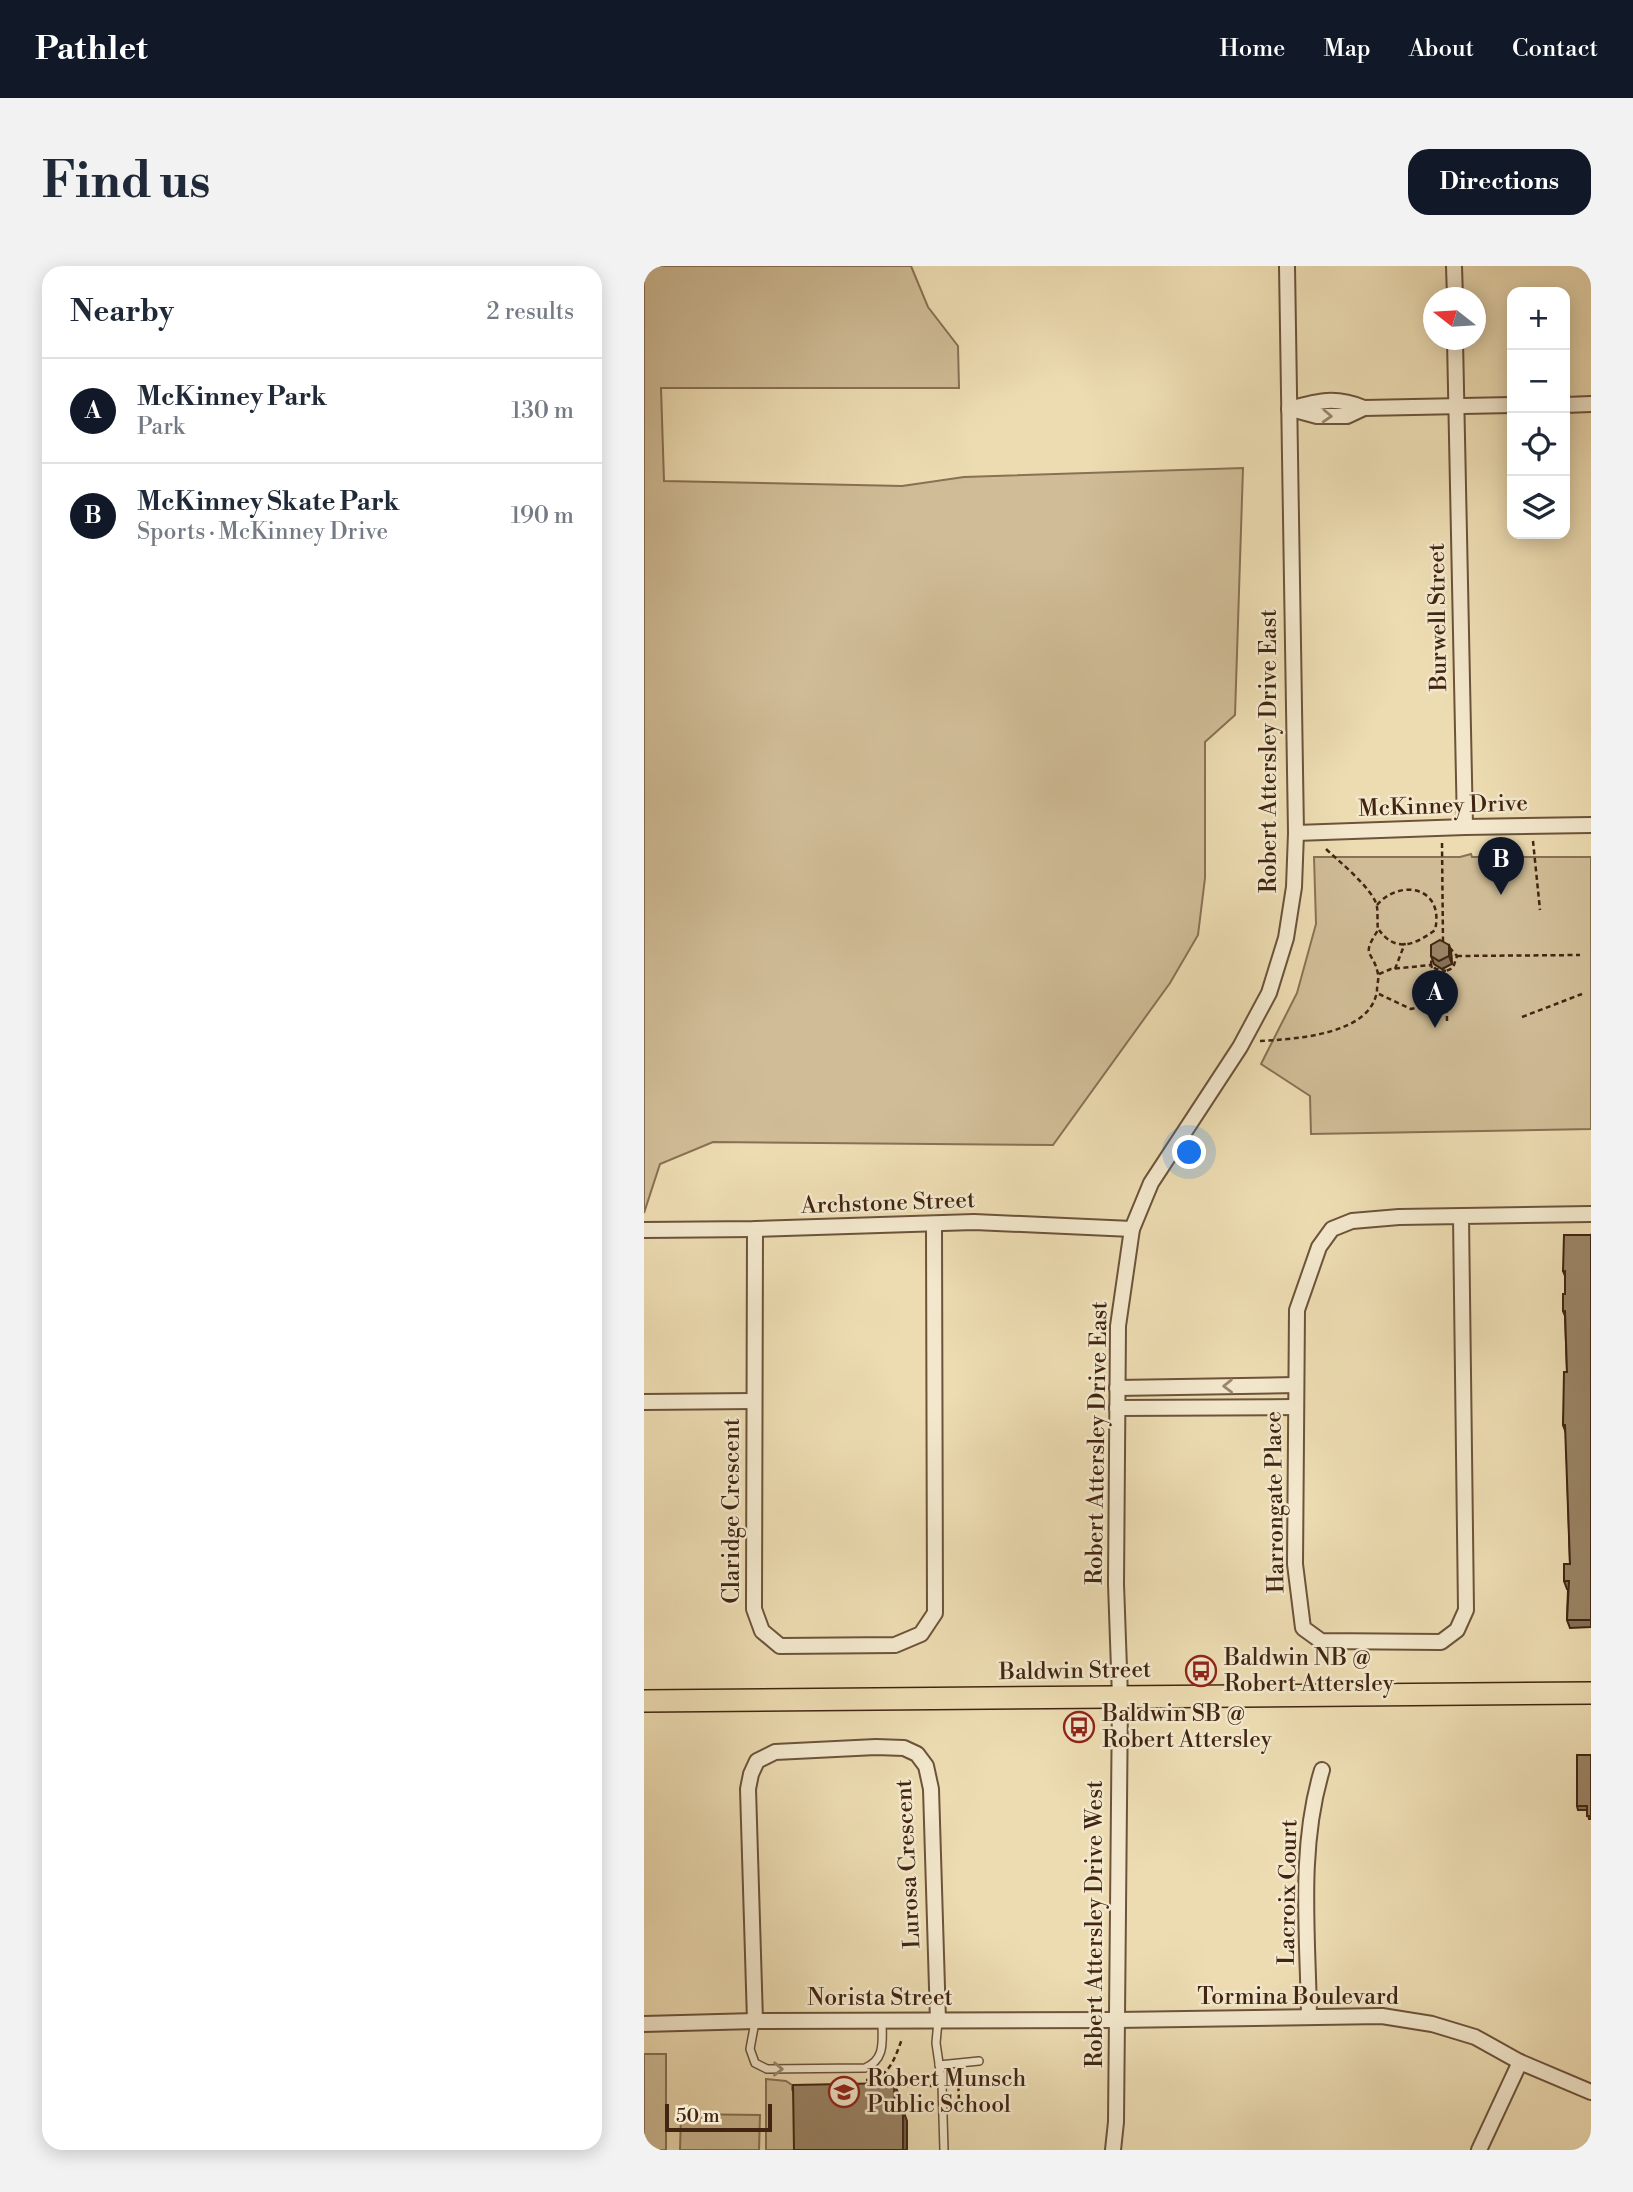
<!DOCTYPE html>
<meta charset="utf-8">
<style>
:root{--surface:#fff;--page:#f2f2f3;--text:#1f2937;--muted:#747a83;--line:#e0e1e3;--accent:#111827}
body{margin:0;font-family:"Libre Bodoni",serif;background:var(--page);color:var(--text)}
.controls{position:absolute;right:21px;top:21px;display:grid;overflow:hidden;border-radius:14px;box-shadow:0 4px 18px #0003}
.controls button{width:63px;height:63px;display:grid;place-items:center;padding:0;border:0;border-bottom:2px solid var(--line);background:var(--surface);color:var(--text);font:35px sans-serif}
.compass{position:absolute;left:779px;top:21px;width:63px;height:63px;border-radius:50%;background:var(--surface);box-shadow:0 4px 18px #0003;rotate:287deg}
.scale{position:absolute;left:21px;bottom:18px;width:107px;box-sizing:border-box;padding-left:7px;border:4px solid #412512;border-top:0;font-size:19px;line-height:24px;white-space:nowrap;color:#412512;-webkit-text-stroke:5px #f3e8cd;paint-order:stroke}
.you{position:absolute;left:546px;top:887px;width:24px;height:24px;margin:-18px;border:5px solid #fff;border-radius:50%;background:#1a73e8;box-shadow:0 0 0 10px #1a73e833}
.badge{display:grid;place-items:center;width:46px;height:46px;border-radius:50%;background:var(--accent);color:#fff;font-size:23px;font-weight:700}
.pin{position:absolute;translate:-50% -58px;filter:drop-shadow(0 2px 4px #0008)}
.pin::after{content:'';position:absolute;top:37px;width:24px;height:21px;background:inherit;clip-path:polygon(0 0,100% 0,50% 100%)}
.list{margin:0;padding:0;list-style:none}
h2{display:flex;justify-content:space-between;align-items:center;height:91px;margin:0;padding:0 28px;font-size:30px}
h2 small{font-size:23px;font-weight:400;color:var(--muted)}
.list li{display:grid;grid-template-columns:46px 1fr auto;gap:21px;align-items:center;box-sizing:border-box;height:105px;padding:0 28px;border-top:2px solid var(--line)}
.list b{display:block;font-size:26px;white-space:nowrap}
.list p{margin:0;font-size:23px;white-space:nowrap;color:var(--muted)}
.list em{font-size:23px;font-style:normal;color:var(--muted)}
.icon{flex:none;width:38px;height:38px;fill:none;stroke:currentColor;stroke-width:2;stroke-linecap:round;stroke-linejoin:round}
.map{position:relative;flex:none;width:947px;height:1884px;overflow:hidden;border-radius:21px}
header{display:flex;align-items:center;gap:42px;box-sizing:border-box;height:98px;padding:0 35px;background:var(--accent);color:#fff}
header strong{font-size:33px}
nav{display:flex;gap:38px;margin-inline-start:auto;font-size:24px}
.intro{display:flex;align-items:center;justify-content:space-between;box-sizing:border-box;height:168px;padding:0 42px}
h1{margin:0;font-size:49px}
.button{padding:18px 32px;border-radius:21px;background:var(--accent);color:#fff;font-size:24px;font-weight:700}
main{display:flex;gap:42px;padding:0 42px}
aside{flex:1;background:var(--surface);border-radius:21px;box-shadow:0 4px 18px #0003}
.map>svg:first-child{display:block}
.green{fill:#d0bd97;stroke:#887154;stroke-width:2}
.lines{fill:none;stroke-linecap:round;stroke-linejoin:round}
.service-casing{stroke:#6c533a;stroke-width:10}
.minor-casing{stroke:#6c533a;stroke-width:18}
.primary-casing{stroke:#412512;stroke-width:24}
.path{stroke:#412512;stroke-width:2.5;stroke-dasharray:5 3.5;stroke-linecap:butt}
.service{stroke:#f3e8cd;stroke-width:7}
.minor{stroke:#f3e8cd;stroke-width:14}
.primary{stroke:#eddcb2;stroke-width:21}
.wall{fill:#847257;stroke:#412512;stroke-width:2}
.shaded-wall{fill:#6c5c47;stroke:#412512;stroke-width:2}
.building{fill:#9a8465;stroke:#412512;stroke-width:2}
.oneway{stroke:#9a8670}
.labels{text-anchor:middle;dominant-baseline:central;stroke-width:5;stroke-linejoin:round;paint-order:stroke}
.street-label{font-size:23px;fill:#412512;stroke:#f3e8cd}
.poi-label{font-size:23px;fill:#412512;stroke:#f3e8cd;text-anchor:start}
</style>
<header>
<strong>Pathlet</strong>
<nav><a>Home</a><a>Map</a><a>About</a><a>Contact</a></nav>
</header>
<div class="intro"><h1>Find us</h1><a class="button">Directions</a></div>
<main>
<aside>
<h2>Nearby<small>2 results</small></h2>
<ul class="list">
<li><span class="badge">A</span><div><b>McKinney Park</b><p>Park</p></div><em>130 m</em></li>
<li><span class="badge">B</span><div><b>McKinney Skate Park</b><p>Sports · McKinney Drive</p></div><em>190 m</em></li>
</ul>
</aside>
<div class="map">
<svg width="947" height="1884" viewBox="0 0 947 1884">
<rect width="100%" height="100%" fill="#eddcb2"/>
<filter id="stains"><feTurbulence type="fractalNoise" baseFrequency=".00286" numOctaves="4"/><feColorMatrix values="0 0 0 0 .2 0 0 0 0 .09 0 0 0 0 .02 0 0 0 .5 -.17"/></filter>
<radialGradient id="worn" r=".72"><stop offset=".6" stop-color="#630" stop-opacity="0"/><stop offset="1" stop-color="#630" stop-opacity=".3"/></radialGradient>
<g class="green">
<path d="M0,0H267L284,41L314,80L315,122H17L20,215L258,220L320,211L599,202L591,449L561,476V612L554,669L526,717L409,879L69,876L16,898L0,947Z"/>
<path d="M827,588L828,591H947V863L667,868L666,830L617,798L653,727L672,658L670,591H816Z"/>
<rect x="0" y="1788" width="22" height="96"/>
<path d="M122,1813L142,1815L148,1819V1824L153,1830L154,1884H122Z"/>
<path d="M37,1848L116,1849L115,1884H36Z"/>
</g>
<g class="lines">
<g class="service-casing">
<g id="service">
<path d="M294,1755L292,1777L298,1818L300,1884"/>
<path d="M111,1756L106,1783L111,1797L123,1803L221,1802C242,1793 238,1775 238,1755"/>
<path d="M295,1799L335,1795"/>
</g>
</g>
<g class="minor-casing">
<g id="minor">
<path d="M810,0L811,32"/>
<path d="M811,74L821,561"/>
<path d="M921,139L947,138"/>
<path d="M645,143C674,135 691,130 720,142L868,139"/>
<path d="M647,143L673,150H703L720,142"/>
<path d="M652,567L821,561L947,559"/>
<path d="M817,950L822,1344L813,1364L797,1376L677,1375L659,1362L651,1298L653,1044L675,981L688,963L708,955L755,951L947,948"/>
<path d="M111,963L110,1343L118,1365L136,1380L251,1379L277,1368L291,1347L290,959"/>
<path d="M0,964L111,963L330,956L488,963"/>
<path d="M473,1122L652,1119"/>
<path d="M0,1136L110,1135"/>
<path d="M473,1142L652,1141"/>
<path d="M665,1751C664,1669 654,1583 678,1504"/>
<path d="M111,1755L104,1523L107,1508L113,1495L131,1486L232,1481L260,1482L273,1488L282,1500L287,1523L294,1755"/>
<path d="M0,1758L111,1755L472,1754L738,1750L788,1758L831,1771L876,1796L947,1826"/>
<path d="M469,1884L472,1856L476,1431L472,1318L474,1060L488,963L507,917L596,781L625,727L642,672L650,621L652,567L643,0"/>
<path d="M835,1884L876,1796"/>
</g>
</g>
<g class="primary-casing">
<path id="primary" d="M0,1435L947,1427"/>
</g>
<g class="path">
<path d="M889,575L896,644"/>
<path d="M798,577L799,678"/>
<path d="M733,639C756,612 801,621 791,664C771,679 752,687 735,664"/>
<path d="M788,686L787,699L792,703L802,705"/>
<path d="M813,690L936,689"/>
<path d="M751,703L761,677"/>
<path d="M735,708L747,703L787,699C795,719 796,722 783,740L767,743L735,728"/>
<path d="M878,751L938,728"/>
<path d="M803,755L802,705L809,702L813,690L805,681"/>
<path d="M616,775C651,773 728,769 733,724C733,719 735,713 734,708C729,683 716,692 734,664C733,656 734,648 733,641C731,624 692,593 680,581"/>
<path d="M222,1814C246,1812 251,1791 258,1773"/>
<path d="M250,1820H288"/>
<path d="M309,1837L315,1836L314,1811"/>
</g>
<use href="#service" class="service"/>
<use href="#minor" class="minor"/>
<use href="#primary" class="primary"/>
</g>
<g class="wall">
<path d="M805,679L807,686L808,698L798,703L790,698L787,690Z"/>
<path d="M947,969V1361L926,1362L923,1354L924,1323H923L920,1315L926,1298L922,1167L919,1159L923,1106L921,1050L919,1045L921,1028V1010L919,1005Z"/>
<path d="M947,1489V1553H945L943,1544H934L933,1540Z"/>
</g>
<g class="shaded-wall">
<path d="M805,679L807,686L808,698L805,690Z"/>
<path d="M250,1817L255,1829V1855L251,1844Z"/>
<path d="M259,1844L263,1855V1884H259Z"/>
</g>
<g class="building">
<path d="M796,674L805,679V690L795,695L787,690V679Z"/>
<path d="M920,969H947V1354H923L925,1315H920V1298H926L921,1159H919L920,1106H923L921,1045H919V1028H921V1005H919Z"/>
<path d="M933,1489H947V1550H943V1540H933Z"/>
<path d="M250,1817L251,1844H259V1884H150L149,1819Z"/>
</g>
<defs><path id="oneway-chevron" d="M-2-3.5L2.5 0L-2 3.5" fill="none" stroke-width="1.6" stroke-linecap="round" stroke-linejoin="round" transform="scale(1.75)"/></defs>
<g class="oneway">
<use href="#oneway-chevron" transform="translate(683 150) rotate(3)"/>
<use href="#oneway-chevron" transform="translate(584 1120) rotate(179)"/>
<use href="#oneway-chevron" transform="translate(134 1803) rotate(1)"/>
</g>
<defs>
<g id="bus-ring" transform="scale(1.575)"><circle r="9.5" fill="#f3e8cd" stroke="#8f2418" stroke-width="1.5"/><path d="M-5-6H5V4H4V6H2V4H-2V6H-4V4H-5ZM-3.5-4V0h7V-4ZM-3.5 1.2v1.5H-2V1.2ZM2 1.2v1.5H3.5V1.2Z" fill="#8f2418"/></g>
<g id="school-ring" transform="scale(1.575)"><circle r="9.5" fill="#f3e8cd" stroke="#8f2418" stroke-width="1.5"/><path d="M0-5L7-2L0 1L-7-2ZM-4 1L0 2.5L4 1V4Q0 6-4 4Z" fill="#8f2418"/></g>
</defs>
<g fill-rule="evenodd">
<use href="#bus-ring" x="557" y="1405"/>
<use href="#bus-ring" x="435" y="1461"/>
<use href="#school-ring" x="200" y="1826"/>
</g>
<g class="labels">
<g class="street-label">
<text transform="translate(794 351) rotate(-91)">Burwell Street</text>
<text transform="translate(625 485) rotate(-90)">Robert Attersley Drive East</text>
<text transform="translate(799 540) rotate(-2)">McKinney Drive</text>
<text transform="translate(244 937) rotate(-2)">Archstone Street</text>
<text transform="translate(453 1177) rotate(-89)">Robert Attersley Drive East</text>
<text transform="translate(631 1236) rotate(-91)">Harrongate Place</text>
<text transform="translate(88 1245) rotate(-90)">Claridge Crescent</text>
<text transform="translate(431 1405) rotate(-1)">Baldwin Street</text>
<text transform="translate(264 1598) rotate(-93)">Lurosa Crescent</text>
<text transform="translate(644 1626) rotate(-89)">Lacroix Court</text>
<text transform="translate(451 1658) rotate(-90)">Robert Attersley Drive West</text>
<text x="654" y="1731">Tormina Boulevard</text>
<text x="236" y="1732">Norista Street</text>
</g>
<g class="poi-label">
<text x="580" y="1392">Baldwin NB @<tspan x="580" dy="26">Robert Attersley</tspan></text>
<text x="458" y="1448">Baldwin SB @<tspan x="458" dy="26">Robert Attersley</tspan></text>
<text x="223" y="1813">Robert Munsch<tspan x="223" dy="26">Public School</tspan></text>
</g>
</g>
<rect width="100%" height="100%" filter="url(#stains)"/>
<rect width="100%" height="100%" fill="url(#worn)"/>
</svg>
<div class="controls">
<button>+</button>
<button>−</button>
<button><svg class="icon" aria-label="locate" viewBox="0 0 24 24"><circle cx="12" cy="12" r="6"/><path d="M12 2v4M12 18v4M2 12h4M18 12h4"/></svg></button>
<button><svg class="icon" aria-label="layers" viewBox="0 0 24 24"><path d="M12 4l9 5-9 5-9-5zM3 14l9 5 9-5"/></svg></button>
</div>
<svg class="compass" viewBox="-18 -18 36 36"><path d="M0-13l5 13h-10z" fill="#e53935"/><path d="M0 13l5-13h-10z" fill="#747a83"/></svg>
<div class="scale">50 m</div>
<div class="you"></div>
<div class="pin badge" style="left:791px;top:762px">A</div>
<div class="pin badge" style="left:857px;top:629px">B</div>
</div>
</main>
